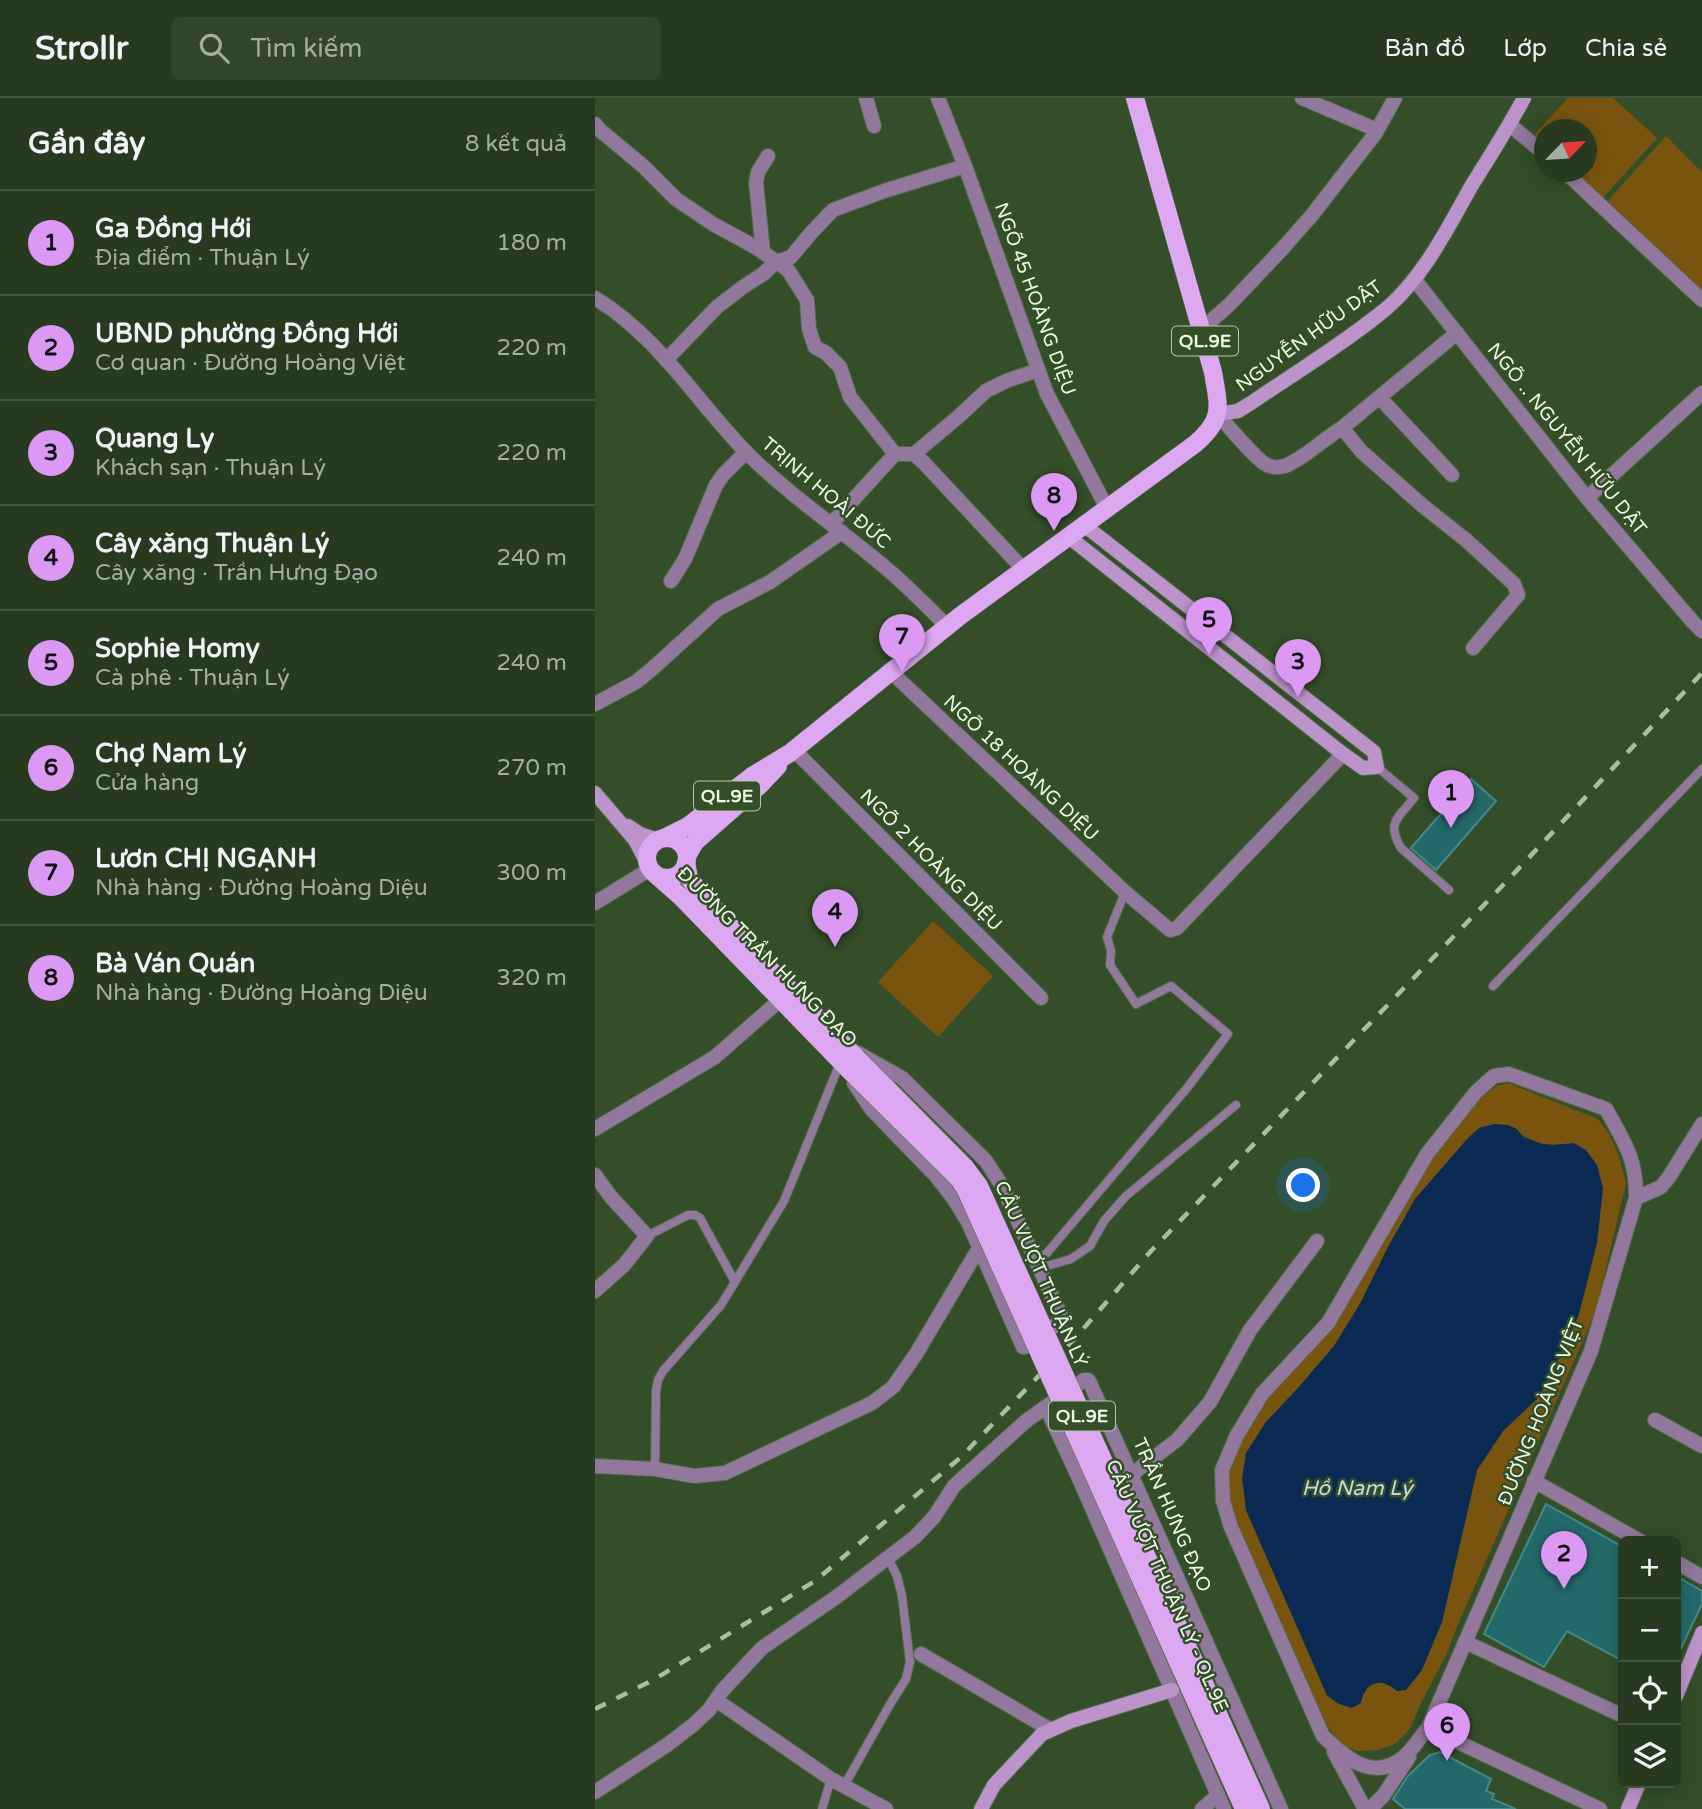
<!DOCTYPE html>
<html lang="vi">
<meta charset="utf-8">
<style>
:root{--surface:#273a1f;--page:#33452c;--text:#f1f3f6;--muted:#a4ada4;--line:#43543d;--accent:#dc99f4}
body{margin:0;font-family:"Varela Round",sans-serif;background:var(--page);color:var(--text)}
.controls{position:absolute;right:21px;bottom:21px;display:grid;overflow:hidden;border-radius:10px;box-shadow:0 4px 18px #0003}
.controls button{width:63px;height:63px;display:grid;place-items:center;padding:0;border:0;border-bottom:2px solid var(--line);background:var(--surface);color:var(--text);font:35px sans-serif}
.compass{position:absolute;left:939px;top:21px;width:63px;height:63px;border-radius:50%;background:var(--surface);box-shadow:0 4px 18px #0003;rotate:65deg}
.you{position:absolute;left:709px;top:1088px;width:24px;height:24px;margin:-18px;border:5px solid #fff;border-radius:50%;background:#1a73e8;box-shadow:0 0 0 10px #1a73e833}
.badge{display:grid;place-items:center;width:46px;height:46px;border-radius:50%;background:var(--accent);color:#111;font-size:23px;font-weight:700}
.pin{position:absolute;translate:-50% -58px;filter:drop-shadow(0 2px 4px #0008)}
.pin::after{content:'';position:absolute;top:37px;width:24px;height:21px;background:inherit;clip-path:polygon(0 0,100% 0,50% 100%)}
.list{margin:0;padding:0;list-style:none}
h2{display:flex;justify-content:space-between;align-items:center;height:91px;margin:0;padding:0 28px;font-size:30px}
h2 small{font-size:23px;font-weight:400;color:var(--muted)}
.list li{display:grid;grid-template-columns:46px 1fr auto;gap:21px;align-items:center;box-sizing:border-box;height:105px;padding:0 28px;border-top:2px solid var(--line)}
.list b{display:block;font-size:26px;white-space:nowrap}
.list p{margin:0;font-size:23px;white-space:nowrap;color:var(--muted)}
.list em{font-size:23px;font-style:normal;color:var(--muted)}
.icon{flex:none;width:38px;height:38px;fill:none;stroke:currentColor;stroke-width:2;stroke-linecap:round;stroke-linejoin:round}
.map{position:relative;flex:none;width:1107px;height:1711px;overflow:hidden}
header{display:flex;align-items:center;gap:42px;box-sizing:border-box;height:98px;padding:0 35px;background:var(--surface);border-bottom:2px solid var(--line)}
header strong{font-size:33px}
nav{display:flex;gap:38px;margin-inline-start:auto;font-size:24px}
.search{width:490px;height:63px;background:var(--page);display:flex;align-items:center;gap:18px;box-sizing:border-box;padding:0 24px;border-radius:10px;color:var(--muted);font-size:26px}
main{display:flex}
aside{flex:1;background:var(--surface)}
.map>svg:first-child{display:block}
.green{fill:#79540f;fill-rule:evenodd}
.water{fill:#0b2a53}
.building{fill:#24696a;stroke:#468889;stroke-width:2}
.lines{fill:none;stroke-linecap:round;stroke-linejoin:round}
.lane-casing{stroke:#516a47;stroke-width:10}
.street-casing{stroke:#516a47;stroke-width:16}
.secondary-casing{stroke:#516a47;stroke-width:16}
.primary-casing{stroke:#516a47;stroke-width:19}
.lane{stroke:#92789c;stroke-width:8}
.street{stroke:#92789c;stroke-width:14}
.secondary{stroke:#bd93cc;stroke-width:14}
.primary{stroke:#dda7f1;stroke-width:18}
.rail{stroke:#a9bda1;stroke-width:4.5;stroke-dasharray:12 12;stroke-linecap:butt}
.primary-bridge-casing{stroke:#516a47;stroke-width:19;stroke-linecap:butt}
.primary-bridge{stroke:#dda7f1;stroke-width:18}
.labels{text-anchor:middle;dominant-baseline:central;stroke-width:5;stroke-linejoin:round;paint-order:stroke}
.shield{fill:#344e29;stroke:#b4c7ac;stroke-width:2}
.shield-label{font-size:18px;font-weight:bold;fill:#ebfbe4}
.street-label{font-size:19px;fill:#ebfbe4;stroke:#344e29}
.water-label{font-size:21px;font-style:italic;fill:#c8d7ec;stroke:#344e29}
</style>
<header>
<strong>Strollr</strong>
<div class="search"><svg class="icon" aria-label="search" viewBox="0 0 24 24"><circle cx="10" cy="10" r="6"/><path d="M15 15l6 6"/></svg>Tìm kiếm</div>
<nav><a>Bản đồ</a><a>Lớp</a><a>Chia sẻ</a></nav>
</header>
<main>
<aside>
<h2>Gần đây<small>8 kết quả</small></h2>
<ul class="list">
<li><span class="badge">1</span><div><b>Ga Đồng Hới</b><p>Địa điểm · Thuận Lý</p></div><em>180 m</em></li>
<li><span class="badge">2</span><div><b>UBND phường Đồng Hới</b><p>Cơ quan · Đường Hoàng Việt</p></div><em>220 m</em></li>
<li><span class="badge">3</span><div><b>Quang Ly</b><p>Khách sạn · Thuận Lý</p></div><em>220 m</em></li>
<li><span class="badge">4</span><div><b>Cây xăng Thuận Lý</b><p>Cây xăng · Trần Hưng Đạo</p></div><em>240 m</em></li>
<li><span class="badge">5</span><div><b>Sophie Homy</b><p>Cà phê · Thuận Lý</p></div><em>240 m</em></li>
<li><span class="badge">6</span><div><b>Chợ Nam Lý</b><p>Cửa hàng</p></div><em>270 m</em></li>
<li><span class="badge">7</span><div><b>Lươn CHỊ NGẠNH</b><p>Nhà hàng · Đường Hoàng Diệu</p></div><em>300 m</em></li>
<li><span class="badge">8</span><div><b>Bà Ván Quán</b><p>Nhà hàng · Đường Hoàng Diệu</p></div><em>320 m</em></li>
</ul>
</aside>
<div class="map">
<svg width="1107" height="1711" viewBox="0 0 1107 1711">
<rect width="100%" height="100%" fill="#344e29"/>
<g class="green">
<path d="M973,0H1018L1062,40L1006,102L975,74H992V32H950L949,49L938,38Z"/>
<path d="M1071,38L1107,74V197L1010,106Z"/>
<path d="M338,823L398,878L343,939L283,884Z"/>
<path d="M913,985L1003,1021L1015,1037L1024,1059L1031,1085L1001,1213L861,1531L851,1557L827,1603L814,1632L800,1646L782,1652L762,1653L746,1647L730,1624L645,1431L633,1398L632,1379L652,1330L674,1298L713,1258L745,1214L825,1075L887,998L902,988ZM922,1031C932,1044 951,1049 968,1046L984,1216L963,1262L944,1299L908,1333L882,1372L847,1524L802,1593L794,1587L785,1584L775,1588L768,1596L744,1606L732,1598L651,1412L670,1325L703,1290L739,1248L766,1204L793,1149Z"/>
</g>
<path class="water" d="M899,1026L913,1027L922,1031L928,1039L947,1046L959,1047L979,1045L991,1052L1002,1067L1008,1090L1002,1145L984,1216L963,1262L944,1299L908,1333L882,1372L847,1524L827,1572L811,1592L802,1593C785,1579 770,1583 766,1605L757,1610L744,1606L732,1597L651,1412L647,1380L651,1355L670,1325L703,1290L739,1248L766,1204L793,1149L820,1101L872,1041L884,1030Z"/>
<g class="building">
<path d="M876,681L901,703L841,772L816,750Z"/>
<path d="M951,1406L1028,1449V1563L972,1533L949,1569L889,1536Z"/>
<path d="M1081,1478L1107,1493V1506L1081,1561Z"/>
<path d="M845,1654L896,1681L891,1693L899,1696L897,1701L921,1711H810L798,1701L813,1678L835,1657Z"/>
</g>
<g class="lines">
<g class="lane-casing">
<g id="lane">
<path d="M782,669L819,700C803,720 791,725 806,750L854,792"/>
<path d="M898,888L1107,671"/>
<path d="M52,1138L93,1117H100L105,1120L140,1184"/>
<path d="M441,1161L451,1156L592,990L633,936L576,888L541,906L515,867L516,853L512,839L530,794"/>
<path d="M445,1170L476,1161L495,1148L509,1123L531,1098L641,1007"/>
<path d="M60,1371L61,1293L63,1282L68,1273L126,1207L189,1103L245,965"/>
<path d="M249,1688L294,1608L311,1581L315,1564L307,1498L302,1478L293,1460"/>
<path d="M227,1711L236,1681"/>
</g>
</g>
<g class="street-casing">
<g id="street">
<path d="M271,0L279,28"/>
<path d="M343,0L370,68L452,296L512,410"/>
<path d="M707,0L782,32"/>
<path d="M0,26L6,33L48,68L81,101L118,126L162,150L193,172L212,202L214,231L220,249L231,255L245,269L255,299L300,356H319L329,365L429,472"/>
<path d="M915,27L950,56"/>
<path d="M970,74L1107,202"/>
<path d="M168,154L161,84L163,74L173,58"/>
<path d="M819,181L992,400L1097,523L1107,533"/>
<path d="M0,200C63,238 101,303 152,355C197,400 251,435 299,477C317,493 335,511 353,529"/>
<path d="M607,231L635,206L688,150L717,117L780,36L800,0"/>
<path d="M71,262L122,209L148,189L168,176L181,164L196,159L216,135L238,112L289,93L370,68"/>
<path d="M785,300L857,377"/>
<path d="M622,316C632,326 661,362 672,367C681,371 690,369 698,364C715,355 730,340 747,330L862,235"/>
<path d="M747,330L767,354L828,408L871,442L919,486L923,497L878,550"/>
<path d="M319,356L363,319L391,293L411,283L443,272"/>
<path d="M992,400L1107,295"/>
<path d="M236,426L300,356"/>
<path d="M76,483L90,461L121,387L128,377L151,354"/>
<path d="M296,574L530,794L575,832L582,830L748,656"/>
<path d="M0,606L41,584L57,571L123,511L175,484L247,434"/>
<path d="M199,652L446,900"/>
<path d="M0,805L55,771"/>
<path d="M914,976L1011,1011C1029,1043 1042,1062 1041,1100L996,1253L833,1630C826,1638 820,1648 812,1656C781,1686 753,1662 728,1638L636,1429L628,1403L627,1372L642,1337L667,1296L733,1225L832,1056L881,994L899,978Z"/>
<path d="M259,985L277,1012L341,1078L359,1101L373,1124L428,1249H430L465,1224L467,1220L407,1088L391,1063L307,980L263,955"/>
<path d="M0,1031L120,959L185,902"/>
<path d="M0,1077L16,1099L52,1138L29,1167L0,1193"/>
<path d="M1041,1100L1066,1089L1074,1079L1107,1026"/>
<path d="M451,1309L482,1376L629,1711"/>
<path d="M1060,1322L1107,1348"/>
<path d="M0,1368L60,1371L99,1378L130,1375L277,1305L298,1289L321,1256L384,1150"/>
<path d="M536,1377L582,1342L615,1304L655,1232L722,1143"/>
<path d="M939,1383L1045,1443"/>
<path d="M1081,1464L1107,1479"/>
<path d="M870,1544L1028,1618"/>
<path d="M326,1556L456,1632"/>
<path d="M121,1602L236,1681L291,1711"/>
<path d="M829,1636L833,1630L1005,1711"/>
<path d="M739,1654L770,1711"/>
<path d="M0,1694L72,1647L98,1627L114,1612L127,1593L167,1550L240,1500L320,1439L339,1419L359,1388L431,1323L489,1282H493L495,1285L686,1711"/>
<path d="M607,1711L623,1697"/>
<path d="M775,1711L788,1698L814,1659"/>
</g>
</g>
<g class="secondary-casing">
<g id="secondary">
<path d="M622,316L643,313L656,305C700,275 751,244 792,210C830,177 853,129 877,87C895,58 913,30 929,0"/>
<path d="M474,439L748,656L768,670L782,669L779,654L489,427"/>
<path d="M0,695L40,742L52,765"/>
<path d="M33,728L45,736L63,742"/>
<path d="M1081,1598L1107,1535"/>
<path d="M386,1711L399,1687L447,1636L476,1623L577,1592"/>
<path d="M1033,1711L1044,1685"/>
</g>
</g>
<g class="primary-casing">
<g id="primary">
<path d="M69,740L93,728L157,678L195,655L365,518L600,346C629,321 624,310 618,274L540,0"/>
<circle cx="72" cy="760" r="20"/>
<path d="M92,758L100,744L164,688L183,668"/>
<path d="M91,765L94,780L103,792L168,864L261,959"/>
<path d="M60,776L86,799L253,971"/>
</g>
</g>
<use href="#lane" class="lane"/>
<use href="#street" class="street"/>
<use href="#secondary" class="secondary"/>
<use href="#primary" class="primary"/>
<path class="rail" d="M0,1611L60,1581L220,1483L365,1360L482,1238L556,1153L911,784L1107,575"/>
<g class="primary-bridge-casing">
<g id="primary-bridge">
<path d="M261,959L369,1068L384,1088L666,1711"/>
<path d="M253,971L364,1081L371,1092L649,1711"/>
</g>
</g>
<use href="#primary-bridge" class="primary-bridge"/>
</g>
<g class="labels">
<g class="shield">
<rect x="577" y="228.5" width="66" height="29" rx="5"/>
<rect x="99" y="683.5" width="66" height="29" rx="5"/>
<rect x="454" y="1303.5" width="66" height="29" rx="5"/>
</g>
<g class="shield-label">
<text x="610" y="243">QL.9E</text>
<text x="132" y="698">QL.9E</text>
<text x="487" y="1318">QL.9E</text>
</g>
<g class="street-label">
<text transform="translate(440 201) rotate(70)">NGÕ 45 HOÀNG DIỆU</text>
<text transform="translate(714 238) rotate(-36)">NGUYỄN HỮU DẬT</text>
<text transform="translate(972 341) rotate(51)">NGÕ .. NGUYỄN HỮU DẬT</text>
<text transform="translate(231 395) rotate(40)">TRỊNH HOÀI ĐỨC</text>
<text transform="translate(426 670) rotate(43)">NGÕ 18 HOÀNG DIỆU</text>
<text transform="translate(336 762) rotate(45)">NGÕ 2 HOÀNG DIỆU</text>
<text transform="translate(172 859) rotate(45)">ĐƯỜNG TRẦN HƯNG ĐẠO</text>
<text transform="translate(446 1176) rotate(66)">CẦU VƯỢT THUẬN LÝ</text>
<text transform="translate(946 1314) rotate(-68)">ĐƯỜNG HOÀNG VIỆT</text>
<text transform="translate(577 1417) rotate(66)">TRẦN HƯNG ĐẠO</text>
<text transform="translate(572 1488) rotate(66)">CẦU VƯỢT THUẬN LÝ - QL.9E</text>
</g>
<g class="water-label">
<text x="762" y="1390">Hồ Nam Lý</text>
</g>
</g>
</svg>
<div class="controls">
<button>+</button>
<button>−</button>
<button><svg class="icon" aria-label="locate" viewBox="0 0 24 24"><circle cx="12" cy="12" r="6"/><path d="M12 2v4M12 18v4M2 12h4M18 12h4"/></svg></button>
<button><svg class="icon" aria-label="layers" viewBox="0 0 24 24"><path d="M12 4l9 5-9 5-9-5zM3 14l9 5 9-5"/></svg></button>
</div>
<svg class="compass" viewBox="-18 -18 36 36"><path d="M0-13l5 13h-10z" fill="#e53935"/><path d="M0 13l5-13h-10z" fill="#a4ada4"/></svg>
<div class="you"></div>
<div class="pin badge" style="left:856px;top:730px">1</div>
<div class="pin badge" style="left:969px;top:1491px">2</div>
<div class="pin badge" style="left:703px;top:599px">3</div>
<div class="pin badge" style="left:240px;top:849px">4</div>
<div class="pin badge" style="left:614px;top:557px">5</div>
<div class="pin badge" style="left:852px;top:1663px">6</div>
<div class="pin badge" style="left:307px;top:574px">7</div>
<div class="pin badge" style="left:459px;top:433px">8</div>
</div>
</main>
